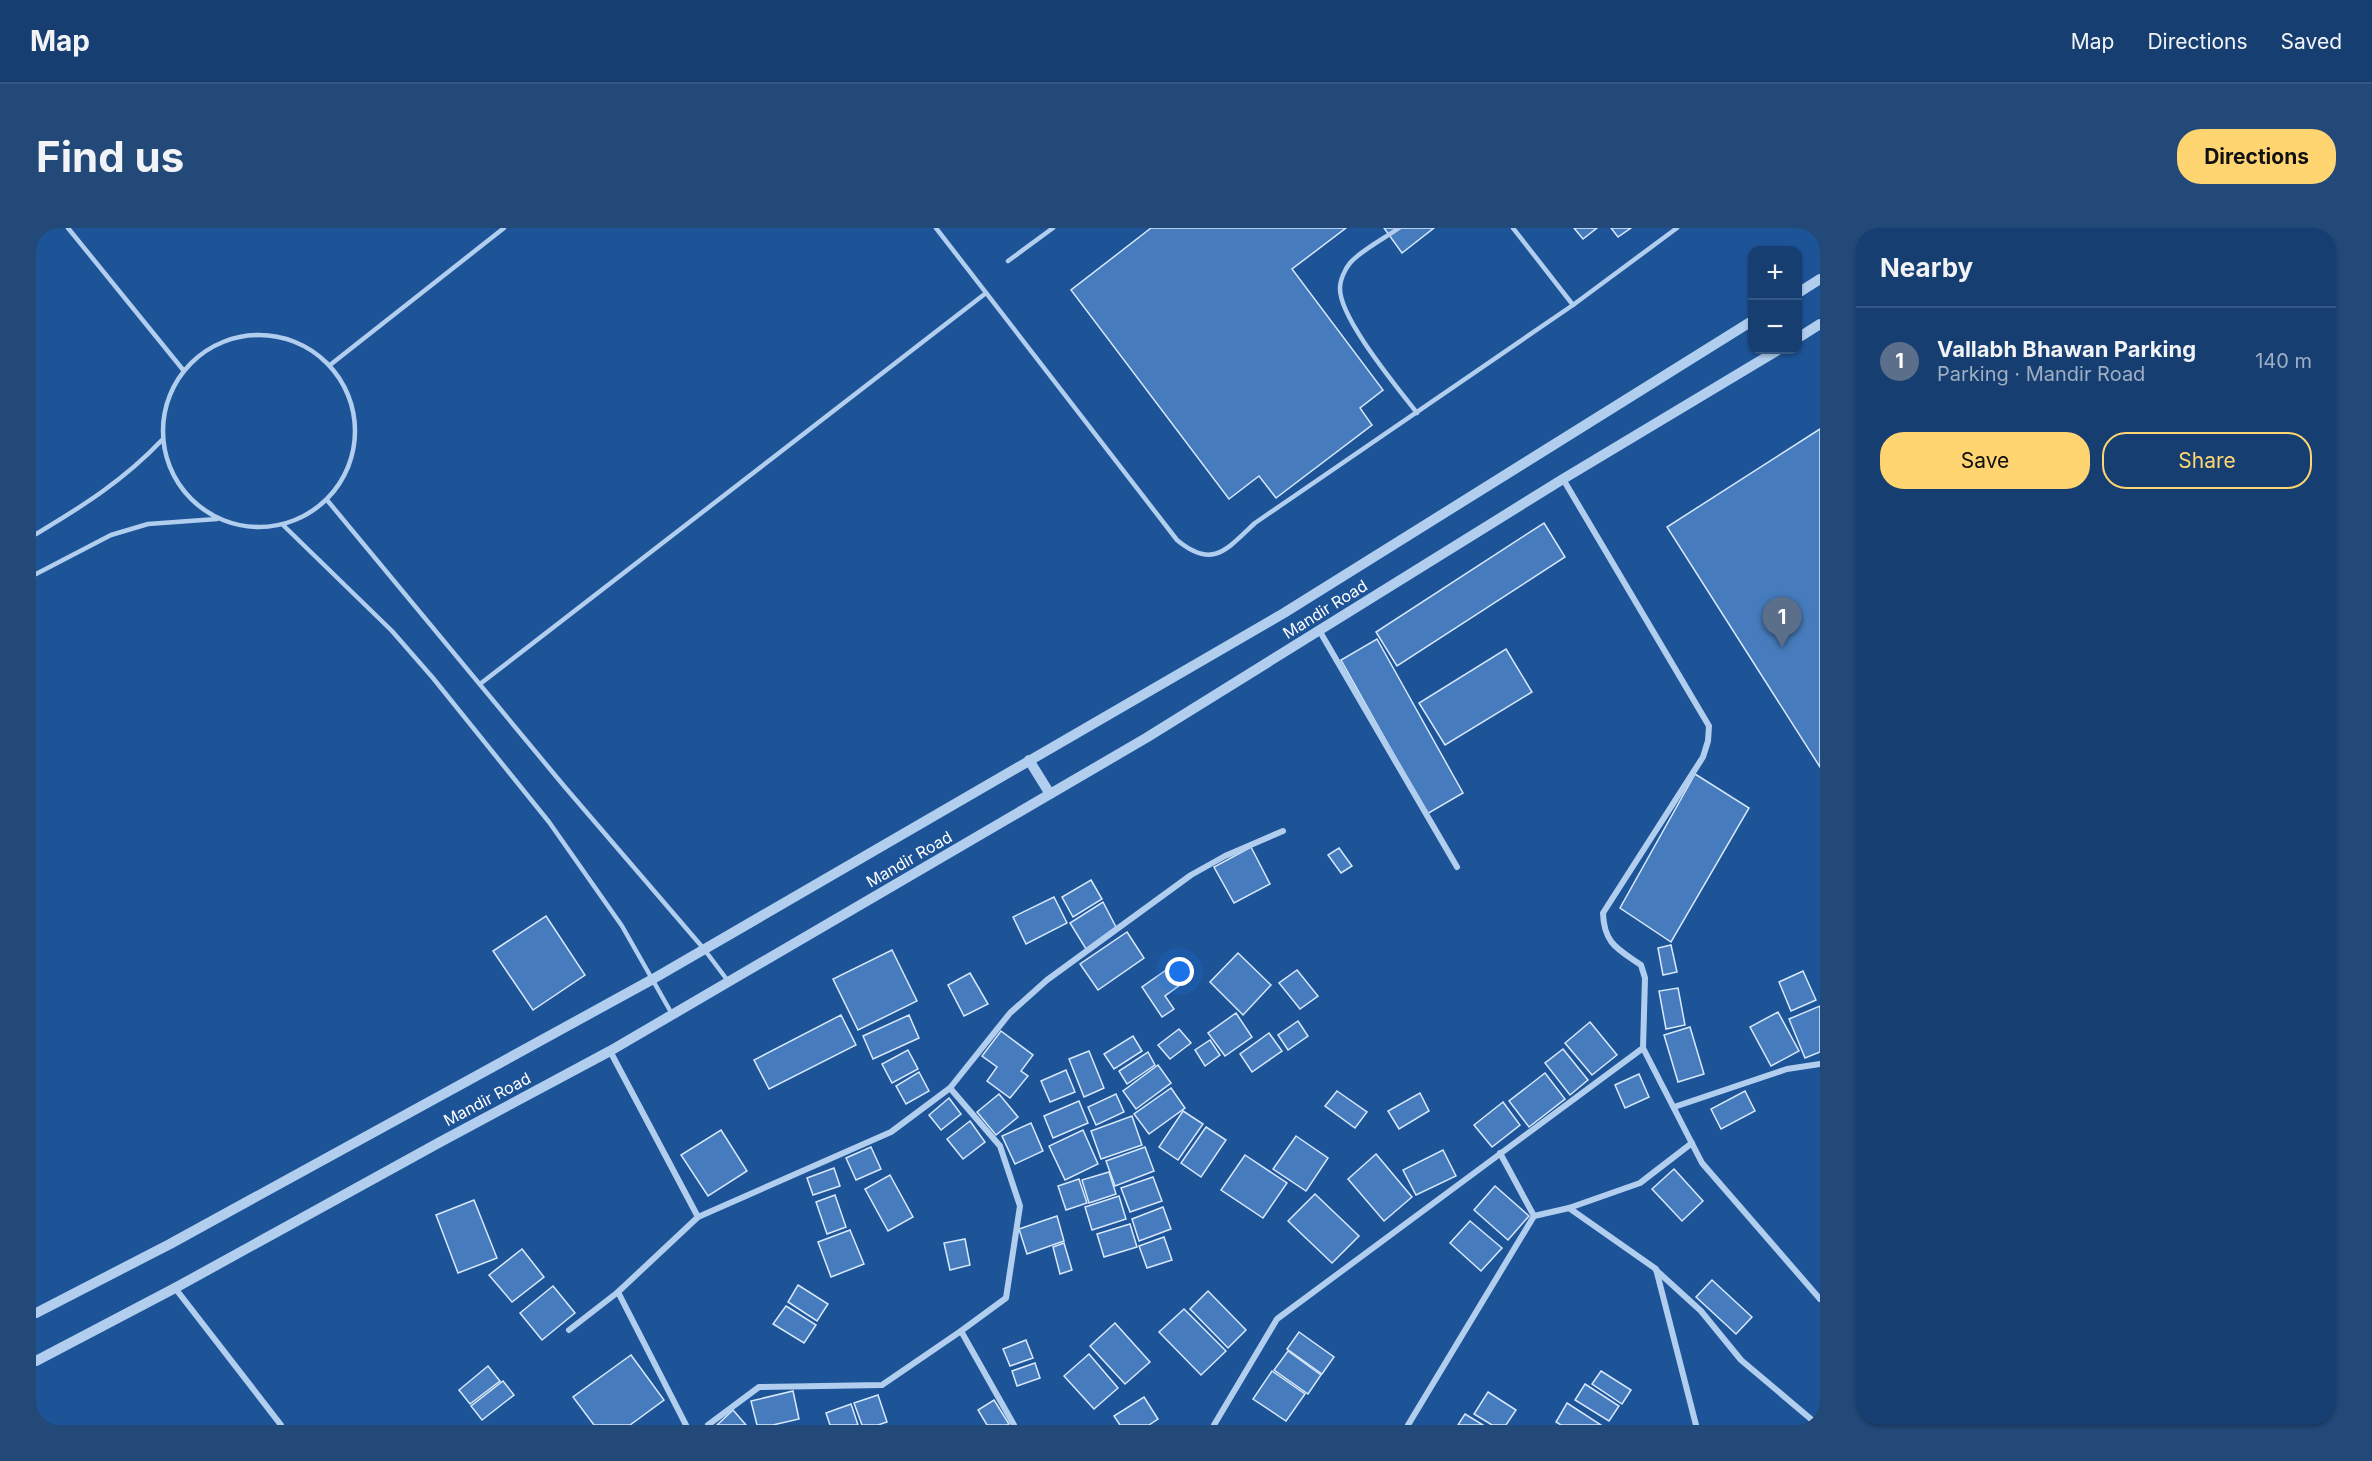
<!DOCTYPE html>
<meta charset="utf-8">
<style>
:root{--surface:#163e71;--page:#234979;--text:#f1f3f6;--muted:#9eaec3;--line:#355784;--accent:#fed571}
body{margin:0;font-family:Inter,sans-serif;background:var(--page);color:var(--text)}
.controls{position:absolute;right:18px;top:18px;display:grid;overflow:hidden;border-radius:12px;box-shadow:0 2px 4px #0004}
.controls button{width:54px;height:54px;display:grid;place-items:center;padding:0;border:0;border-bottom:2px solid var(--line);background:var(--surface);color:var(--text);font:30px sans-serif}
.you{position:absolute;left:1144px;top:744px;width:21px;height:21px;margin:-15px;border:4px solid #fff;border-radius:50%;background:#1a73e8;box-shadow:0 0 0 9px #1a73e833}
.badge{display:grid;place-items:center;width:39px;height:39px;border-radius:50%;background:var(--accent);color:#fff;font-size:20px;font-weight:700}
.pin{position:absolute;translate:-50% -50px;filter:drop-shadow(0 2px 3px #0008)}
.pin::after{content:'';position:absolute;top:32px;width:21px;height:18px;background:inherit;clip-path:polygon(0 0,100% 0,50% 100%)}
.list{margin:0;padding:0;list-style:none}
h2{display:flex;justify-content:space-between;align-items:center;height:78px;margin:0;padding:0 24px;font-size:26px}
h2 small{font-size:20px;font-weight:400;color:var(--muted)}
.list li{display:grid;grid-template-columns:39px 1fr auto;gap:18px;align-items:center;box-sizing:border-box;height:108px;padding:0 24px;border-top:2px solid var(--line)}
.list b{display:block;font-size:22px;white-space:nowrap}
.list p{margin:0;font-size:20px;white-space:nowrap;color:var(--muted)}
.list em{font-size:20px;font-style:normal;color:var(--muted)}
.actions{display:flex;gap:12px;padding:18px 24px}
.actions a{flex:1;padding:14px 0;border:2px solid var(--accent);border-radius:24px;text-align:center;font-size:21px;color:var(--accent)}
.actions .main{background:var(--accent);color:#111}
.map{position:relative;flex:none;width:1784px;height:1197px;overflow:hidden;border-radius:24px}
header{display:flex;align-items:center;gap:36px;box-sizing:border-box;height:84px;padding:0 30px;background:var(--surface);border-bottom:2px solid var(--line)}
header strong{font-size:28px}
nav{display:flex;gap:33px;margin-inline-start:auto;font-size:21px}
.intro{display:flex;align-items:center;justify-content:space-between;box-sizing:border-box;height:144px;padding:0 36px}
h1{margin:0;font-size:42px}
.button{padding:15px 27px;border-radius:24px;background:var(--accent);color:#111;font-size:21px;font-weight:700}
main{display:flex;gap:36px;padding:0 36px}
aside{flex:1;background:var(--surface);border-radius:24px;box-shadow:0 2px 4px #0004}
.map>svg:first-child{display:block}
.building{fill:#467cbd;stroke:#d8e8fb;stroke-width:1.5}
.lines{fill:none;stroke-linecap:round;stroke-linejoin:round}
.service{stroke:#b2ceef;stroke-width:4.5}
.minor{stroke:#b2ceef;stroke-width:6}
.tertiary{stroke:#b2ceef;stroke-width:10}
.labels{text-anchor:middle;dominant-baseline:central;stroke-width:6;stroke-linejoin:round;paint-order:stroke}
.street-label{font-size:16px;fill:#fff;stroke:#1d5397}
</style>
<header>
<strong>Map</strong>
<nav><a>Map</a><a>Directions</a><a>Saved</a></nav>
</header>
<div class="intro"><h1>Find us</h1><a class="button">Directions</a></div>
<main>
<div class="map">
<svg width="1784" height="1197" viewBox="0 0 1784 1197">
<rect width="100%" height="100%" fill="#1d5397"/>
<g class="building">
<path d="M1115,0H1310L1256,41L1347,162L1324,180L1336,197L1240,270L1223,248L1193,271L1035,62Z"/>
<path d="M1348,0H1398L1366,25Z"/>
<path d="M1538,0H1561L1547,11Z"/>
<path d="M1575,0H1595L1582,9Z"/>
<path d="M1784,201V539L1631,299Z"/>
<path d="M1508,295L1529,329L1361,438L1340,404Z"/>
<path d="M1341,411L1427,565L1391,586L1305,432Z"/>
<path d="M1470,421L1496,464L1409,517L1383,475Z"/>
<path d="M1659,546L1713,580L1635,714L1584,680Z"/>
<path d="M1215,619L1234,656L1198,675L1178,639Z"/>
<path d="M1303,620L1316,638L1305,645L1292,627Z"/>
<path d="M1055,652L1066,671L1037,689L1026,669Z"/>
<path d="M1018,669L1031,695L990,716L977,689Z"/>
<path d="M1067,674L1080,699L1050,721L1034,695Z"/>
<path d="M510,688L549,747L497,782L457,723Z"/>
<path d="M1091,704L1108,730L1062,762L1044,736Z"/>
<path d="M1635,717L1641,744L1627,747L1622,720Z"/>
<path d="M856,722L881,773L822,802L797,751Z"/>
<path d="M1202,725L1235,757L1207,787L1174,754Z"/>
<path d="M1133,740L1144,757L1129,768L1138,781L1126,789L1106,759Z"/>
<path d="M1261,742L1282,768L1264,781L1243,755Z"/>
<path d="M1767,743L1780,772L1755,783L1743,754Z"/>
<path d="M934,745L952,776L928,788L912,757Z"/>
<path d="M1642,760L1649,797L1630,801L1623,763Z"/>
<path d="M1784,778V824L1769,830L1753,791Z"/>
<path d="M1742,784L1763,823L1735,838L1714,799Z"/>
<path d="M1200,785L1216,809L1189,828L1172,805Z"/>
<path d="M805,787L820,817L733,861L718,832Z"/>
<path d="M873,787L883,810L837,831L827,808Z"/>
<path d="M1262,793L1272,808L1252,822L1242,807Z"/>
<path d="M1554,794L1581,827L1556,847L1529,815Z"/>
<path d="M1654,799L1668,846L1642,854L1628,807Z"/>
<path d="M1143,801L1155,815L1134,831L1122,817Z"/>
<path d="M965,803L997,827L985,843L992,848L974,870L951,853L961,839L946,828Z"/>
<path d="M1233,805L1246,823L1216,844L1204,826Z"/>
<path d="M1097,808L1106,823L1078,841L1068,826Z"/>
<path d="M1174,812L1184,827L1169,838L1159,822Z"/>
<path d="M1527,821L1552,852L1534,867L1509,835Z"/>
<path d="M872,822L882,841L856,855L846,836Z"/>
<path d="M1053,823L1068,860L1048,869L1033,831Z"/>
<path d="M1112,824L1119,837L1091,856L1083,843Z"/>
<path d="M1122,837L1135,855L1100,881L1087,863Z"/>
<path d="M1030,842L1039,864L1014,874L1005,853Z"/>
<path d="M883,844L893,863L870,876L860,858Z"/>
<path d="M1509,845L1529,871L1493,899L1473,873Z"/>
<path d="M1603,846L1613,869L1589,880L1579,857Z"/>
<path d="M1135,860L1149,880L1113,906L1098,886Z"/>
<path d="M1301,863L1331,884L1319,900L1289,878Z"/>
<path d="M1709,863L1719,883L1685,901L1675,881Z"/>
<path d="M1384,865L1393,883L1363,901L1352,883Z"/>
<path d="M963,866L982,889L960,907L941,884Z"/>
<path d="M1080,866L1088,884L1060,897L1052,879Z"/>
<path d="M913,870L925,886L905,902L893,887Z"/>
<path d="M1043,873L1052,895L1017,910L1008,888Z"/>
<path d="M1467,874L1484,897L1456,919L1438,897Z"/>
<path d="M1147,883L1167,896L1142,932L1123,919Z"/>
<path d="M1096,888L1106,917L1065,931L1055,903Z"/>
<path d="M934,893L949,914L927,931L911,911Z"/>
<path d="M995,895L1007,923L979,936L966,908Z"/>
<path d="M1170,899L1190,912L1165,949L1145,935Z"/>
<path d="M685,902L711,943L672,968L645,927Z"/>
<path d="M1047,902L1062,936L1029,952L1013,918Z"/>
<path d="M1260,908L1292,930L1270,963L1237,941Z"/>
<path d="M835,919L845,941L820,952L810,930Z"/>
<path d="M1109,919L1118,943L1079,958L1070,933Z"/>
<path d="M1407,922L1420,948L1380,967L1367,942Z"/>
<path d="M1340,926L1376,969L1348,993L1312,951Z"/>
<path d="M1209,927L1251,955L1227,990L1185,962Z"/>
<path d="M798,940L804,958L777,967L771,950Z"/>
<path d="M1638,941L1667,973L1646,993L1616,961Z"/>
<path d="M1073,944L1080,966L1053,975L1046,952Z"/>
<path d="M854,947L877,989L852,1003L829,961Z"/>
<path d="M1117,949L1126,973L1094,984L1085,960Z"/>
<path d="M1043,951L1051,975L1030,982L1022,958Z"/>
<path d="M1459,958L1493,988L1472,1012L1438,982Z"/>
<path d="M1279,966L1323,1008L1296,1035L1252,993Z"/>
<path d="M799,967L810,999L791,1006L780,974Z"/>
<path d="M1083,968L1090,991L1056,1002L1049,979Z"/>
<path d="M438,972L461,1030L422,1045L400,987Z"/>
<path d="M1127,979L1135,1001L1103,1013L1096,991Z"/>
<path d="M1021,988L1028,1013L991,1026L983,1001Z"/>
<path d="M1434,993L1466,1020L1445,1043L1414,1015Z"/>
<path d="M1094,996L1101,1019L1068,1029L1061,1006Z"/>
<path d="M814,1002L828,1036L795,1049L782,1014Z"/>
<path d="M1128,1009L1136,1032L1111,1040L1103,1018Z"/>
<path d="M929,1011L934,1037L914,1042L908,1015Z"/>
<path d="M1028,1015L1036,1042L1024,1046L1017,1019Z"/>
<path d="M486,1021L508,1049L476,1074L453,1047Z"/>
<path d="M1676,1052L1716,1089L1700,1106L1660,1069Z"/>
<path d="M762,1057L792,1076L781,1093L752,1074Z"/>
<path d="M517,1058L539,1085L506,1112L484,1085Z"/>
<path d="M1172,1063L1210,1102L1192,1120L1154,1081Z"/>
<path d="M750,1078L780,1097L768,1115L737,1096Z"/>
<path d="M1148,1081L1190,1123L1165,1147L1123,1104Z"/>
<path d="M1079,1095L1114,1134L1089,1156L1054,1118Z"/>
<path d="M1263,1104L1298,1129L1286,1146L1251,1121Z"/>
<path d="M990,1112L997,1130L974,1138L967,1121Z"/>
<path d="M1252,1123L1285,1147L1272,1166L1238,1142Z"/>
<path d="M1053,1126L1082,1160L1058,1181L1028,1148Z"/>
<path d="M595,1127L628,1172L594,1197H558L537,1169Z"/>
<path d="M999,1135L1004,1150L981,1158L976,1143Z"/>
<path d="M452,1138L464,1153L434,1176L423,1162Z"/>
<path d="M1236,1143L1269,1166L1250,1193L1217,1171Z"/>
<path d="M1565,1143L1595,1162L1586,1176L1556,1156Z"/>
<path d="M467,1153L478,1167L446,1192L435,1178Z"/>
<path d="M1549,1156L1583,1178L1573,1193L1539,1172Z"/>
<path d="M757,1163L763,1191L737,1197H721L715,1173Z"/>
<path d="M1452,1164L1480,1182L1470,1197H1456L1438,1186Z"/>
<path d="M842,1167L851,1194L842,1197H826L818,1175Z"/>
<path d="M1108,1169L1122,1191L1113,1197H1084L1078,1188Z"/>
<path d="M958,1172L973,1196L971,1197H951L942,1182Z"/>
<path d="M1531,1175L1565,1197H1525L1520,1194Z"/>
<path d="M815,1176L822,1197H794L790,1185Z"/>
<path d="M697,1182L710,1197H681Z"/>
<path d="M1429,1186L1447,1197H1422Z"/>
</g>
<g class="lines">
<g class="service">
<path d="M32,0L148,143"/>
<path d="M900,0L1141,312C1177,342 1191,321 1219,295L1537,77"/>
<path d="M1363,0C1349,10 1324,23 1314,35C1309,41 1304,52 1304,60C1303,90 1362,160 1381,185"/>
<path d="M1477,0L1537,77L1641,0"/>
<path d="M972,33L1017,0"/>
<circle cx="223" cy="203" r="96"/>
<path d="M294,137L468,0"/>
<path d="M291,272L528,558L668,721L692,753"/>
<path d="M247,297L356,403L397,450L513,594L586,698L636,786"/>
<path d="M0,306C47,278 88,252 126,212"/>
<path d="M0,346L75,307L112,296L181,291"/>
<path d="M444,456L950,65"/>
</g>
<g class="minor">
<path d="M1527,251L1673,498L1672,513L1667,529L1567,685C1568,716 1582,721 1605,737L1609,750L1607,820L1666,935L1784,1071"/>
<path d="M1283,402L1421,639"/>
<path d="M574,823L662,989"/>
<path d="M1638,879L1751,841L1784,836"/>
<path d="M1533,980L1620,1041L1660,1197"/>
<path d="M1498,988L1533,980L1604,955L1656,915"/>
<path d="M1620,1042L1665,1083L1705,1132L1782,1197"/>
<path d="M139,1060L245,1197"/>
<path d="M582,1064L650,1197"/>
<path d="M533,1102L582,1064L662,989L855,904L914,860L974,785L1011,752L1155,647L1189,628L1247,603"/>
<path d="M925,1103L978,1197"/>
<path d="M672,1197L723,1159L846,1157L925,1103L970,1070L984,978L964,918L914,860"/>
<path d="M1178,1197L1241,1091L1607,820"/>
<path d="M1372,1197L1498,988L1464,925"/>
</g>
<g class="tertiary">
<path d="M1762,65L1784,51"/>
<path d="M1762,110L1784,96"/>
<path d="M993,532L1014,566"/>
<path d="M0,1085L134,1016L617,751L1248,385L1716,93"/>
<path d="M0,1133L139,1060L406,913L574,823L1110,510L1527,251L1742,122"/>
</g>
</g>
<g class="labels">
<g class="street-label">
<text transform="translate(1289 381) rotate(-32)">Mandir Road</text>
<text transform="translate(873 631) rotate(-30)">Mandir Road</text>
<text transform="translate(451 871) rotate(-28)">Mandir Road</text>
</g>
</g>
</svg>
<div class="controls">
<button>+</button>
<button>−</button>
</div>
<div class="you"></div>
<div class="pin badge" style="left:1746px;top:419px;background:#5c6f8a">1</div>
</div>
<aside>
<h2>Nearby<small></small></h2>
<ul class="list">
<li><span class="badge" style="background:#5c6f8a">1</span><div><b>Vallabh Bhawan Parking</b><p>Parking · Mandir Road</p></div><em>140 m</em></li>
</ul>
<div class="actions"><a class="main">Save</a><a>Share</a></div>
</aside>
</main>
